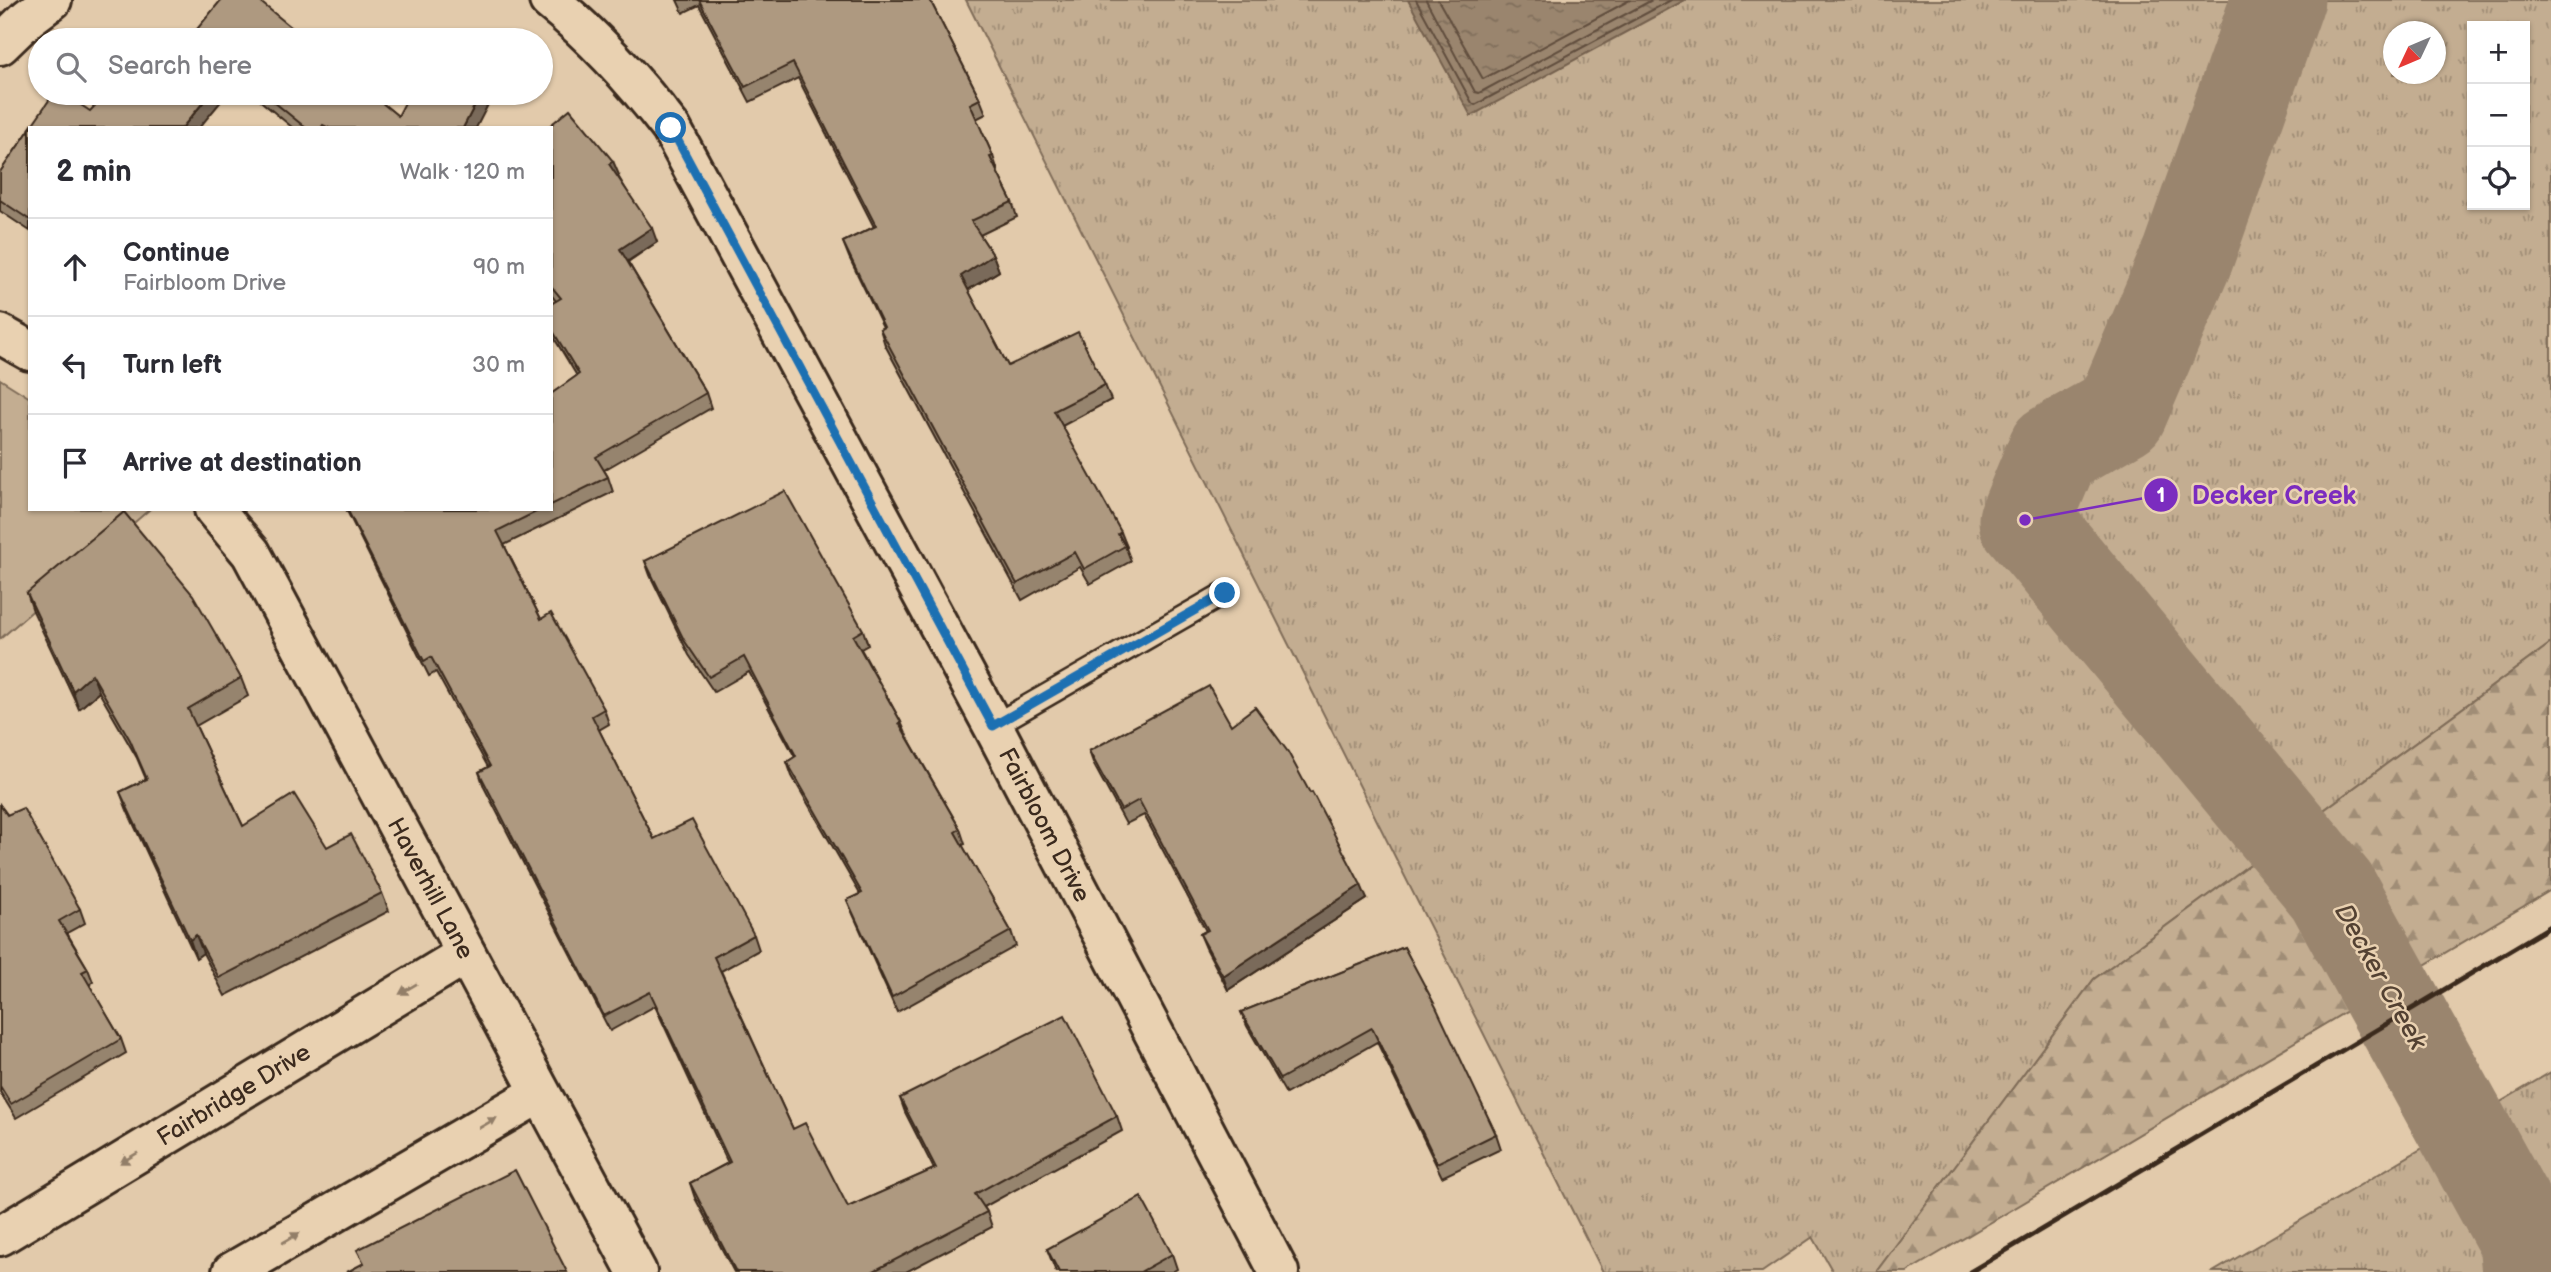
<!DOCTYPE html>
<meta charset="utf-8">
<style>
:root{--surface:#fff;--page:#f2f2f3;--text:#2b2b33;--muted:#7c7c81;--line:#e1e1e2}
body{margin:0;font-family:"Balsamiq Sans",sans-serif;background:var(--page);color:var(--text)}
.controls{position:absolute;right:21px;top:21px;display:grid;overflow:hidden;border-radius:0px;box-shadow:0 2px 5px #0004}
.controls button{width:63px;height:63px;display:grid;place-items:center;padding:0;border:0;border-bottom:2px solid var(--line);background:var(--surface);color:var(--text);font:35px sans-serif}
.compass{position:absolute;left:2383px;top:21px;width:63px;height:63px;border-radius:50%;background:var(--surface);box-shadow:0 2px 5px #0004;rotate:226deg}
.stop{position:absolute;width:21px;height:21px;margin:-16px;border:5px solid #1f6fb2;border-radius:50%;background:#fff}
.stop.end{background:#1f6fb2;border-color:#fff;box-shadow:0 2px 7px #0008}
.list{margin:0;padding:0;list-style:none}
h2{display:flex;justify-content:space-between;align-items:center;height:91px;margin:0;padding:0 28px;font-size:30px}
h2 small{font-size:23px;font-weight:400;color:var(--muted)}
.list li{display:grid;grid-template-columns:46px 1fr auto;gap:21px;align-items:center;box-sizing:border-box;height:98px;padding:0 28px;border-top:2px solid var(--line)}
.list b{display:block;font-size:26px;white-space:nowrap}
.list p{margin:0;font-size:23px;white-space:nowrap;color:var(--muted)}
.list em{font-size:23px;font-style:normal;color:var(--muted)}
.icon{flex:none;width:38px;height:38px;fill:none;stroke:currentColor;stroke-width:2;stroke-linecap:round;stroke-linejoin:round}
.map{position:relative;flex:none;width:2551px;height:1272px;overflow:hidden}
.search{position:absolute;background:var(--surface);box-shadow:0 2px 5px #0004;left:28px;top:28px;width:525px;height:77px;display:flex;align-items:center;gap:18px;box-sizing:border-box;padding:0 24px;border-radius:38px;color:var(--muted);font-size:26px}
.panel{position:absolute;background:var(--surface);box-shadow:0 2px 5px #0004;left:28px;top:126px;width:525px;height:385px;border-radius:0px}
.map>svg:first-child{display:block}
.grass{fill:url(#grass-tufts);stroke:#7f6c58;stroke-width:2;fill-rule:evenodd}
.forest{fill:url(#forest-firs);stroke:#7f6c58;stroke-width:2}
.park{fill:#c3ad91;stroke:#7f6c58;stroke-width:2}
.water{fill:url(#water-ripples);stroke:#74614e;stroke-width:2}
.lines{fill:none;stroke-linecap:round;stroke-linejoin:round}
.shore{stroke:#614e3e;stroke-width:2}
.river{stroke:#9a856e;stroke-width:93}
.service-casing{stroke:#3b2a1e;stroke-width:26}
.minor-casing{stroke:#3b2a1e;stroke-width:44}
.service{stroke:#e9d1b1;stroke-width:21}
.minor{stroke:#e9d1b1;stroke-width:38}
.rail{stroke:#3b2a1e;stroke-width:5}
.wall{fill:#96846e;stroke:#3b2a1e;stroke-width:2}
.shaded-wall{fill:#7a6b5a;stroke:#3b2a1e;stroke-width:2}
.building{fill:#ae9980;stroke:#3b2a1e;stroke-width:2}
.oneway{fill:#927e68}
.route{stroke:#1f6fb2;stroke-width:9}
.labels{text-anchor:middle;dominant-baseline:central;stroke-width:5;stroke-linejoin:round;paint-order:stroke}
.street-label{font-size:24px;fill:#3b2a1e;stroke:#e9d1b1}
.water-label{font-size:26px;font-style:italic;fill:#534132;stroke:#e9d1b1}
.leader{fill:none;stroke:#7b2cbf;stroke-width:2.5}
.callout-dot{fill:#7b2cbf;stroke:#e9d1b1;stroke-width:2.5}
.mark-label{font-size:21px;text-anchor:middle;font-weight:bold;fill:#fff}
.callout-label{font-size:26px;text-anchor:middle;font-weight:bold;fill:#7b2cbf;stroke:#e9d1b1;stroke-width:5;stroke-linejoin:round;paint-order:stroke}
</style>
<div class="map">
<svg width="2551" height="1272" viewBox="0 0 2551 1272">
<defs>
<pattern id="grass-tufts" width="24" height="20" patternUnits="userSpaceOnUse" patternTransform="scale(1.75)"><rect width="24" height="20" fill="#c3ad91"/><path d="M3 7l-1-3M5 7V3M7 7l1-3M15 17l-1-3M17 17v-4M19 17l1-3" fill="none" stroke="#a08d76"/></pattern>
<pattern id="forest-firs" width="22" height="20" patternUnits="userSpaceOnUse" patternTransform="scale(1.75)"><rect width="22" height="20" fill="#c3ad91"/><path d="M5 1l3.5 6h-7zM16 11l3.5 6h-7z" fill="#a08d76"/></pattern>
<pattern id="water-ripples" width="26" height="14" patternUnits="userSpaceOnUse" patternTransform="scale(1.75)"><rect width="26" height="14" fill="#9a856e"/><path d="M2 4q2-2 4 0t4 0M15 11q2-2 4 0t4 0" fill="none" stroke="#7f6d5a"/></pattern>
</defs>
<rect width="100%" height="100%" fill="#e2caab"/>
<filter id="ink" filterUnits="userSpaceOnUse"><feTurbulence type="fractalNoise" baseFrequency=".0143" numOctaves="2"/><feDisplacementMap in="SourceGraphic" scale="14" xChannelSelector="R" yChannelSelector="G"/><feConvolveMatrix kernelMatrix="1 2 1 2 8 2 1 2 1" color-interpolation-filters="sRGB"/></filter>
<g filter="url(#ink)">
<g class="grass">
<path d="M966,0H2551V643L2094,979L1876,1272H1833L1813,1237L1762,1272H1603ZM2472,26H2525V205H2472ZM2394,32H2436V74H2394Z"/>
<path d="M2551,1072V1272H2213Z"/>
</g>
<path class="forest" d="M2551,643V890L1907,1272H1876L2094,979Z"/>
<path class="park" d="M0,379L30,398V509H150L0,639Z"/>
<path class="water" d="M1408,0H1685L1471,116Z"/>
<g class="lines">
<g class="shore">
<path d="M1416,0L1472,103L1475,105L1671,0"/>
<path d="M1426,0L1475,92L1479,93L1652,0"/>
<path d="M1438,0L1483,79L1630,0"/>
</g>
<path class="river" d="M2278,0L2188,255L2121,412L2054,450L2025,520L2332,891L2525,1241L2528,1272"/>
<g class="service-casing">
<path id="service" d="M993,726L1225,593"/>
</g>
<g class="minor-casing">
<g id="minor">
<path id="s1" d="M549,0C596,38 634,80 671,128L993,726L1279,1272"/>
<path d="M0,45L28,18L52,0"/>
<path d="M0,334L30,351"/>
<path id="s2" d="M214,509L251,553L637,1272"/>
<path id="s3" d="M0,1236L466,954"/>
<path d="M232,1272L540,1093"/>
</g>
</g>
<use href="#service" class="service"/>
<use href="#minor" class="minor"/>
<path class="rail" d="M1970,1272L2551,926"/>
</g>
<g class="wall">
<path d="M677,0H930L980,99L986,114L976,119L993,156L998,171L997,172L1012,202L1017,217L980,235L993,255L999,271L968,290L1008,366L1105,385L1111,400L1062,426L1127,547L1126,548L1131,561L1090,584L1080,567L1022,600L885,345L880,329L883,327L849,257L843,242L874,227L798,78L750,102L699,5L683,13Z"/>
<path d="M251,93H370L398,116L476,128H293Z"/>
<path d="M551,128L619,175L618,176L657,242L628,262L706,393L711,408L604,470L608,477L613,492L504,545L541,619L604,709L609,724L599,730L654,839L754,935L759,950L721,971L793,1129L848,1207L934,1169L905,1112L900,1098L1117,1116L1122,1131L984,1207L987,1212L992,1227L906,1272H734L695,1198L690,1183L728,1163L655,1006L610,1031L484,787L479,772L488,767L436,672L429,676L346,509H551V394L577,376L551,333V304L556,301L551,295Z"/>
<path d="M30,129V231L0,211V172Z"/>
<path d="M645,561L863,630L868,645L861,649L901,722L907,736L960,829L965,844L962,845L1011,931L1016,946L897,1012L853,914L847,900L860,894L792,776L787,762L795,757L749,672L714,692L689,655L650,575Z"/>
<path d="M27,593L241,678L248,696L196,726L243,826L327,847L382,893L389,911L225,996L203,953L196,958L127,810L120,792L146,779L137,758L99,692L79,709L33,611Z"/>
<path d="M1231,725L1367,899L1228,990L1206,948L1200,934L1206,931L1144,815L1126,824L1094,765L1089,751Z"/>
<path d="M0,805L80,909L85,923L67,933L88,969L93,982L89,985L121,1039L126,1053L16,1118L0,1092Z"/>
<path d="M1404,947L1496,1134L1501,1149L1442,1177L1377,1042L1286,1094L1247,1026L1241,1012Z"/>
<path d="M1047,1249L1172,1254L1177,1269L1172,1272H1056Z"/>
</g>
<g class="shaded-wall">
<path d="M211,93H228L199,128H182Z"/>
<path d="M481,93H494L476,128H463Z"/>
<path d="M613,161L619,175L615,179L609,164Z"/>
<path d="M652,228L657,242L625,263L620,249Z"/>
<path d="M993,255L999,271L966,291L961,276Z"/>
<path d="M1121,532L1127,547L1126,548L1118,534Z"/>
<path d="M92,674L99,692L79,709L73,691Z"/>
<path d="M1361,885L1367,899L1228,990L1223,976Z"/>
<path d="M196,935L203,953L196,958L190,940Z"/>
</g>
<g class="building">
<path d="M221,0H258L307,40H188Z"/>
<path d="M699,0H930L980,99L970,104L993,156L990,157L1012,202L971,221L993,255L961,276L1008,366L1078,332L1105,385L1054,411L1121,532L1118,534L1125,546L1084,569L1075,552L1017,584L880,329L884,327L843,242L876,226L793,63L745,87Z"/>
<path d="M54,93H63L90,111L107,93H211L182,128H30Z"/>
<path d="M263,93H370L398,116L410,93H481L463,128H329L323,125L321,128H306Z"/>
<path d="M570,109L613,161L609,164L652,228L620,249L706,393L596,457L608,477L551,505V394L579,374L551,328V304L561,298L551,286V128H547Z"/>
<path d="M30,129V220L0,200V172Z"/>
<path d="M785,491L863,630L853,636L901,722L899,723L960,829L955,832L1011,931L892,997L847,900L862,893L787,762L796,756L744,657L709,677L684,640L645,561Z"/>
<path d="M347,509H542L497,531L541,619L551,613L604,709L592,716L654,839L692,820L754,935L714,957L793,1129L805,1123L848,1207L936,1168L900,1098L1065,1015L1117,1116L975,1194L987,1212L872,1272H736L690,1183L730,1162L650,992L604,1016L479,772L490,766L431,657L424,661Z"/>
<path d="M124,512L193,595L241,678L188,709L243,826L294,794L327,847L351,834L382,893L219,978L196,935L190,940L120,792L147,779L130,740L92,674L73,691L27,593Z"/>
<path d="M1209,686L1231,725L1255,707L1288,752L1310,793L1312,792L1361,885L1223,976L1200,934L1208,930L1139,800L1121,810L1089,751Z"/>
<path d="M0,805L7,815L23,808L80,909L59,921L88,969L82,972L121,1039L11,1104L0,1086Z"/>
<path d="M1404,947L1436,1007L1496,1134L1437,1163L1372,1028L1280,1079L1241,1012Z"/>
<path d="M515,1170L567,1272H347L364,1263L357,1250Z"/>
<path d="M1141,1197L1172,1254L1140,1272H1059L1047,1249Z"/>
</g>
<defs><path id="oneway-solid" d="M-6-.8H1V-3.2L6.5 0L1 3.2V.8H-6Z" transform="scale(1.75)"/></defs>
<g class="oneway">
<use href="#oneway-solid" transform="translate(408 989) rotate(149)"/>
<use href="#oneway-solid" transform="translate(488 1123) rotate(-30)"/>
<use href="#oneway-solid" transform="translate(129 1158) rotate(149)"/>
<use href="#oneway-solid" transform="translate(291 1238) rotate(-30)"/>
</g>
</g>
<g class="lines" filter="url(#ink)">
<path class="route" d="M671,128L993,726L1225,593"/>
</g>
<g class="labels">
<g class="street-label">
<text stroke="none"><textPath href="#s1" startOffset="968">Fairbloom Drive</textPath></text>
<text stroke="none"><textPath href="#s2" startOffset="438">Haverhill Lane</textPath></text>
<text stroke="none"><textPath href="#s3" startOffset="273">Fairbridge Drive</textPath></text>
</g>
<g class="water-label">
<text transform="translate(2380 977) rotate(61)">Decker Creek</text>
</g>
</g>
<path class="leader" d="M2025 520L2161 495"/>
<g class="callout-dot">
<circle cx="2025" cy="520" r="7"/>
<circle cx="2161" cy="495" r="18"/>
</g>
<g class="mark-label">
<text x="2161" y="502">1</text>
</g>
<g class="callout-label">
<text x="2274" y="504">Decker Creek</text>
</g>
</svg>
<div class="controls">
<button>+</button>
<button>−</button>
<button><svg class="icon" aria-label="locate" viewBox="0 0 24 24"><circle cx="12" cy="12" r="6"/><path d="M12 2v4M12 18v4M2 12h4M18 12h4"/></svg></button>
</div>
<svg class="compass" viewBox="-18 -18 36 36"><path d="M0-13l5 13h-10z" fill="#e53935"/><path d="M0 13l5-13h-10z" fill="#7c7c81"/></svg>
<div class="stop" style="left:671px;top:128px"></div>
<div class="stop end" style="left:1225px;top:593px"></div>
<div class="search"><svg class="icon" aria-label="search" viewBox="0 0 24 24"><circle cx="10" cy="10" r="6"/><path d="M15 15l6 6"/></svg>Search here</div>
<section class="panel">
<h2>2 min<small>Walk · 120 m</small></h2>
<ul class="list">
<li><svg class="icon" aria-label="ahead" viewBox="0 0 24 24"><path d="M12 20V5M6 11l6-6 6 6"/></svg><div><b>Continue</b><p>Fairbloom Drive</p></div><em>90 m</em></li>
<li><svg class="icon" aria-label="left" viewBox="0 0 24 24"><path d="M17 20v-9H6M10 6l-5 5 5 5"/></svg><div><b>Turn left</b></div><em>30 m</em></li>
<li><svg class="icon" aria-label="arrive" viewBox="0 0 24 24"><path d="M6 21V4h12l-3 4 3 4H6"/></svg><div><b>Arrive at destination</b></div></li>
</ul>
</section>
</div>
